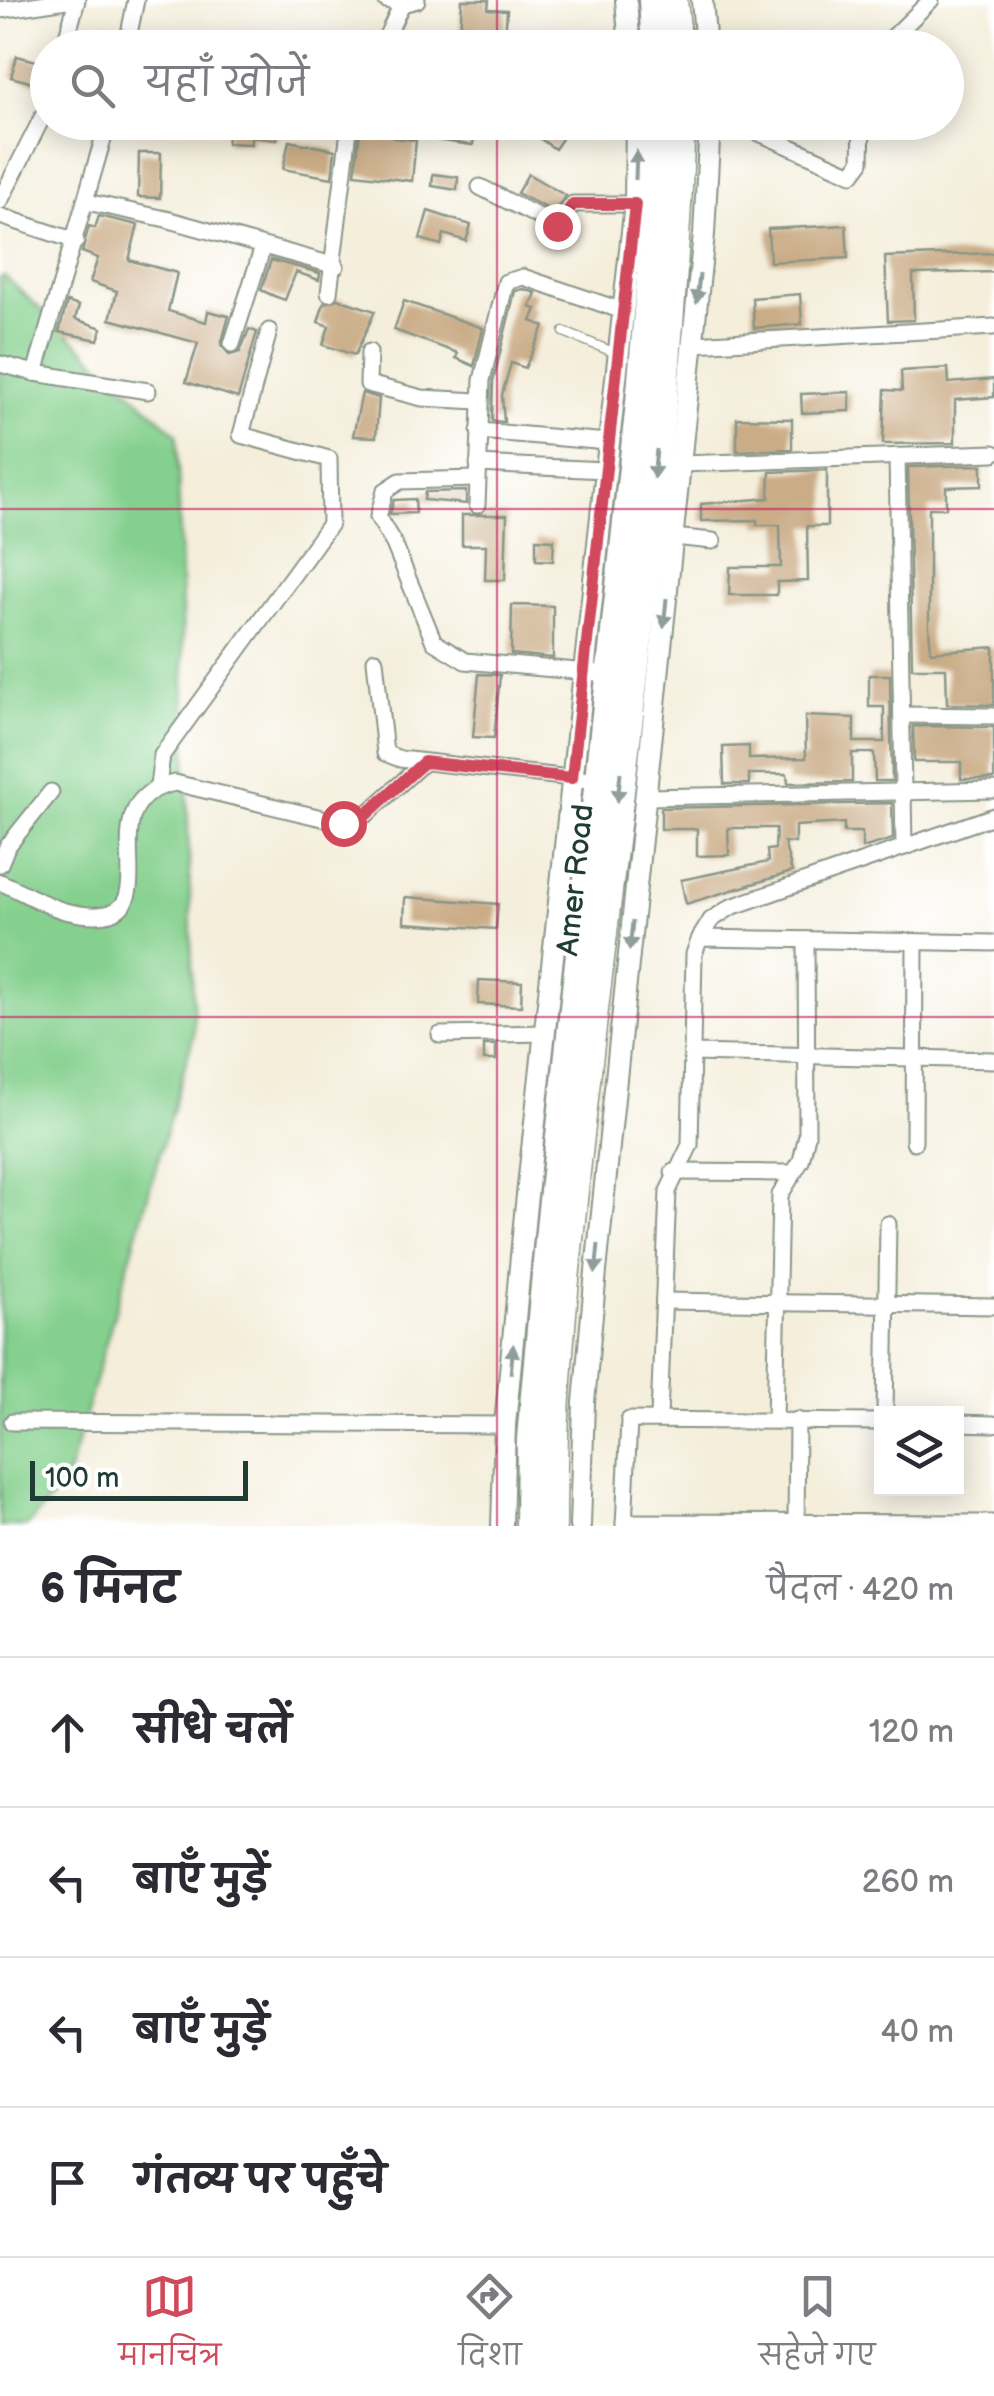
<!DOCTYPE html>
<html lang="hi">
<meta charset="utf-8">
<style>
:root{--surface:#fff;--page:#f2f2f3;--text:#2b2b33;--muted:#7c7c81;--line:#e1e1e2;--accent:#d1495b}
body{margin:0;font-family:"Balsamiq Sans","Playpen Sans Deva",sans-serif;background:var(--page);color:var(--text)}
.controls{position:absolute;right:30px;bottom:30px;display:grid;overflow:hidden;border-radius:0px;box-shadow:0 5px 25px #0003}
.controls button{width:90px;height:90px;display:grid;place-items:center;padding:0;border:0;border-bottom:2px solid var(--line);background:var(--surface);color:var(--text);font:50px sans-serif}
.scale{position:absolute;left:30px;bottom:25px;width:218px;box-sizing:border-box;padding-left:10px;border:5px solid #1f3d34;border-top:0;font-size:28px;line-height:35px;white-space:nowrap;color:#1f3d34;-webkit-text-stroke:8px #fff;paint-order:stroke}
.stop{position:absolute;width:30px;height:30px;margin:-22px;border:8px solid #d1495b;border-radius:50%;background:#fff}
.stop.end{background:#d1495b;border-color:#fff;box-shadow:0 2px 10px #0008}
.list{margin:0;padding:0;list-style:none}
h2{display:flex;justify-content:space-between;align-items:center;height:130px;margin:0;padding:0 40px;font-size:42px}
h2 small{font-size:32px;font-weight:400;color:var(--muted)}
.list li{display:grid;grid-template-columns:65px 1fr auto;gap:30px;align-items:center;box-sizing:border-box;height:150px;padding:0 40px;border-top:2px solid var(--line)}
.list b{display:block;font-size:38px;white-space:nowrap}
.list em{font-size:32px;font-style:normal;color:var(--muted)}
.icon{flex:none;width:55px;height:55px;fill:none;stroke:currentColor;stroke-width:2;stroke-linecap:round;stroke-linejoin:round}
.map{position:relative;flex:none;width:994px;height:1526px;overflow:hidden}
.search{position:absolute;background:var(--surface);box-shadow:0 5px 25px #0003;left:30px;right:30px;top:30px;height:110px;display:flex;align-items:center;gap:25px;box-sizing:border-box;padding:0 35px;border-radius:55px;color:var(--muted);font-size:38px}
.sheet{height:730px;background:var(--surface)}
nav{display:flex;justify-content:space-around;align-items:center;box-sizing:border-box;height:140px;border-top:2px solid var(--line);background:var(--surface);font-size:28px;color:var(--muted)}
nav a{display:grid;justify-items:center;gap:5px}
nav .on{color:var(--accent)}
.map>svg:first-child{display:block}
.green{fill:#85d08e;stroke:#528661;stroke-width:2.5}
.building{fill:#caac86}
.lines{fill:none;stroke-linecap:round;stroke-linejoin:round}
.service-casing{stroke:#8a9688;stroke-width:11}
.minor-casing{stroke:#8a9688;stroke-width:19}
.tertiary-casing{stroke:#8a9688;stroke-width:24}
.trunk-casing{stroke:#8a9688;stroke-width:31}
.service{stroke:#fff;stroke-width:8}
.minor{stroke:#fff;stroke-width:15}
.tertiary{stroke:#fff;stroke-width:20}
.trunk{stroke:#fff;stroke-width:28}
.oneway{fill:#8f9e9a}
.route{stroke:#d1495b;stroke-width:12}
.grid{fill:none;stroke:#c2185b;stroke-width:2.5;stroke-opacity:0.55}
.labels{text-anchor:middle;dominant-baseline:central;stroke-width:8;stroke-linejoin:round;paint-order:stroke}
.street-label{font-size:30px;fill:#1f3d34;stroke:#fff}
</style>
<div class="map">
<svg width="994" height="1526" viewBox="0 0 994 1526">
<rect width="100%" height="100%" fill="#fff"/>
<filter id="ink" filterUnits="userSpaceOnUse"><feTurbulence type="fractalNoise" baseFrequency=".01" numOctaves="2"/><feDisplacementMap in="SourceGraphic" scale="20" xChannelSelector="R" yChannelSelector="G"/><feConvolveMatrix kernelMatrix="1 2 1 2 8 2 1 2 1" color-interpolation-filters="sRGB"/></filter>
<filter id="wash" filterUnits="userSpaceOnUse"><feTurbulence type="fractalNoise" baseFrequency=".0048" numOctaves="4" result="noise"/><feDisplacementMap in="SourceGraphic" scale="40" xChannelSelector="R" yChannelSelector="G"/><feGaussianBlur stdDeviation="2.25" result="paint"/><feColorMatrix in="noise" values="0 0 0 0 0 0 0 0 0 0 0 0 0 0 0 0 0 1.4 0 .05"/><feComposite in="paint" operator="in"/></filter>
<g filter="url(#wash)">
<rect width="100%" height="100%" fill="#f4eedb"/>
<path class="green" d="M4,276L177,434L194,1034L66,1482L27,1526H0V278Z"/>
<g id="blocks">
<g class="building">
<path d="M462,0H489L488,9L507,10L505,38L460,34Z"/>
<path d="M17,56L48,64V87L11,77Z"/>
<path d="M228,122H279L277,140L251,137V144L227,143Z"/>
<path d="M361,122L397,126L394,138L416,140L412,181L355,174Z"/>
<path d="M427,122H475L473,145L426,139Z"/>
<path d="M547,122L570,127L555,149L535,135Z"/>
<path d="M289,141L335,150L332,178L283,169Z"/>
<path d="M139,153H161L160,198L138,197Z"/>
<path d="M433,174L458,177L457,190L432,186Z"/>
<path d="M528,174L566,196L554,212L517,193Z"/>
<path d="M428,211L471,225L466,241L444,234L441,245L420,239Z"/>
<path d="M99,216L138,225L129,260L177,273L168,311L206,322L208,311L229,316L221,345L230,355L240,352L249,329L257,332L238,398L186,382L198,343L110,319L117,291L90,282L98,258L82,252L89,226L95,228Z"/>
<path d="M846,225L848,258L770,262L768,229Z"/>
<path d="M994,253V272L913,274L914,320L888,321L885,257Z"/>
<path d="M271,260L320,273L319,280L296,272L285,300L274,296L261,290Z"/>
<path d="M523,289L536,293L530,307L536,309L531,321L544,326L525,368L511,363L502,395L504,422L492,421L493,382L515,291Z"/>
<path d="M800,294L802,324L754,328L752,298Z"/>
<path d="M338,299L375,311L355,355L323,345L329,326L318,322L324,303Z"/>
<path d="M404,301L483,328L474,366L456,358L458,353L394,330Z"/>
<path d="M67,302L79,306L75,319L102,328L98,340L59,332Z"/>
<path d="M948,368L949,383L994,379V397L955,400V443L883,444L885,390L902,391L901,371Z"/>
<path d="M850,392V411L802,413L801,394Z"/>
<path d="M362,393L379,398L376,437L353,436Z"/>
<path d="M737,418L792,419V449L737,451Z"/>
<path d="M982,465V486L946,487V508H929V627L931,652L994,647V705L947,704L946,668H912L908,467Z"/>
<path d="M827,470V526H807L808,581L777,582V595H729L730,567H781L780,525H757V520L701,521V504L769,498L770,472Z"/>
<path d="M466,491V504L424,500L425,492Z"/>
<path d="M415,499L416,513L390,514L394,500Z"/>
<path d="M462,515H507L505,580H485L486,545H462Z"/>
<path d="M536,539L554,540L553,561L536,560Z"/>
<path d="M512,605L553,606V658L511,654Z"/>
<path d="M479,674L500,675L494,738L473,737Z"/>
<path d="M869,675H890L892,781H875L874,753H852V782L788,783L787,774H749V784H724L723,747L749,746V759L806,758L805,716L854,718V742H884V707H869Z"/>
<path d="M913,726L994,727V779H961V762H914Z"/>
<path d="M892,803L893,839L862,848V832H844V823L795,826V843L784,842L792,872L686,904L681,880L768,862L767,850L775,849L776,828H728L729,855L697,856V829H661V808Z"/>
<path d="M405,897L498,904L496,929L404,923Z"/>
<path d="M479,980L522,982L521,1006L478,1004Z"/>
<rect x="484" y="1045" width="12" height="15"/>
</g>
</g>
</g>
<g filter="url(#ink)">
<use href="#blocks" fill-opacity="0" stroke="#8a9688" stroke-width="2.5"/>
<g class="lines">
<g class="service-casing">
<path id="service" d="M564,332L618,354"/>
</g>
<g class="minor-casing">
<g id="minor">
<path d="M386,0L402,4L417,0"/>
<path d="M0,10L67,0"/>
<path d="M64,48L77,0"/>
<path d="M126,48L136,0"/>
<path d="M381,48L402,4"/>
<path d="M882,48L931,0"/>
<path d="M722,122L748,128L852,174L861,162L862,122"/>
<path d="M480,187L557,226L573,204H635"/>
<path d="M0,201L48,106"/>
<path d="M87,202L166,219L336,266"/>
<path d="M0,216L76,241"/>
<path d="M329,293L350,122"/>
<path d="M232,344L263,247"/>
<path d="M693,344L994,327"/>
<path d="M369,352L368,384L422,398L479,401"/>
<path d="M0,364L35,373L108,122"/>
<path d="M35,373L148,391"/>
<path d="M479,431L608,442"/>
<path d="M897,456L904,847"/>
<path d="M478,464L605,470"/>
<path d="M680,464L994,453"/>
<path d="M477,479L400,481L385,491L378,517L394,544L434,642L465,661L610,674"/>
<path d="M477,505L482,380L506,282L523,277L623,311"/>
<path d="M673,537L713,541"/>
<path d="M375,660L385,753L400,759L598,781"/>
<path d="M902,715L994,716"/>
<path d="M158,786L162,755L330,524L329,459L241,435L269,331"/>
<path d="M646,797L994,790"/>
<path d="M0,864L7,847L51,792"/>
<path d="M0,882C22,891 42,905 65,911C192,941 74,801 175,783L343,823L367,814L424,762"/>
<path d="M700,938L711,920L731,907L994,816"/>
<path d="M440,1035L545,1033"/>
<path d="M692,1053L994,1060"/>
<path d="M914,1142L915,942"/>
<path d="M673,1172L793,1173"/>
<path d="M664,1301L994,1306"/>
<path d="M885,1414L888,1224"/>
<path d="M659,1417L668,1191L690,1145L694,954L700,938L994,943"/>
<path d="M775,1420L780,1195L801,1161L807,1135L806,940"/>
<path d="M12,1422L505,1425"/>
<path d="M956,1423L994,1424"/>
<path d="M624,1522L994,1523"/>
<path d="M624,1526L629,1420L882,1422"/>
<path d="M796,1526L797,1420"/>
</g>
</g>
<g class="tertiary-casing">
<g id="tertiary">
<path d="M626,0L630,48"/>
<path d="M702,0L706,48"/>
<path d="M502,1526L505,1425L525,1214L635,204L636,122"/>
<path d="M580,1526L584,1402L596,1271L704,234L710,122"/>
</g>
</g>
<g class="trunk-casing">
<g id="trunk">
<path d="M653,0L656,48"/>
<path d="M673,0L678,48"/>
<path d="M530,1526L531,1439L551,1219L640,403L657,210L658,122"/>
<path d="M552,1526C552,1368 572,1210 589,1053C624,744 669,433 681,122"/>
</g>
</g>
<use href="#service" class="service"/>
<use href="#minor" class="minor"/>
<use href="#tertiary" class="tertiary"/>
<use href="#trunk" class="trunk"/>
</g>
<defs><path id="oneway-solid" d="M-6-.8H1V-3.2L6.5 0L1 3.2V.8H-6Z" transform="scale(2.5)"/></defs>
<g class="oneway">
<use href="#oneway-solid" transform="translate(636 165) rotate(-88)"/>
<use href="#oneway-solid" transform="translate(698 289) rotate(96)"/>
<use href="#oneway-solid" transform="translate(655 464) rotate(96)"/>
<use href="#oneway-solid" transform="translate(665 613) rotate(96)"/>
<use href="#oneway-solid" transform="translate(619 787) rotate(96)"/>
<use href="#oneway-solid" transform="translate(631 936) rotate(96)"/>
<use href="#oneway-solid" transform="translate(597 1259) rotate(96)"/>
<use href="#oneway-solid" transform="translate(512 1359) rotate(-85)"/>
</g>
</g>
<g class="lines" filter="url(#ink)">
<path class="route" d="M343,823L367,814L424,762L572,778L635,204H573L557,226"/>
</g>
<path class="grid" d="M497,0V48M497,122V1526M0,509H994M0,1017H994"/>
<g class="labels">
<g class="street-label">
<text transform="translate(576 880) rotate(-84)">Amer Road</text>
</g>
</g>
</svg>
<div class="controls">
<button><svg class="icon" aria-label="layers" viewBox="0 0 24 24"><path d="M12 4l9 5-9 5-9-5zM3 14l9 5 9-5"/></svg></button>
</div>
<div class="scale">100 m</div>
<div class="stop" style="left:343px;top:823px"></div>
<div class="stop end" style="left:557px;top:226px"></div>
<div class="search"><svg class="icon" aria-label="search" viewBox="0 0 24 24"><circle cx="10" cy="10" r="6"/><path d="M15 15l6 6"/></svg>यहाँ खोजें</div>
</div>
<section class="sheet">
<h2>6 मिनट<small>पैदल · 420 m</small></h2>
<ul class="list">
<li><svg class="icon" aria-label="ahead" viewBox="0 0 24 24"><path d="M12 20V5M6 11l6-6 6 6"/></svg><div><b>सीधे चलें</b></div><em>120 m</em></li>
<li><svg class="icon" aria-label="left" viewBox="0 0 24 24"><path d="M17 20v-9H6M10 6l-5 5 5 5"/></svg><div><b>बाएँ मुड़ें</b></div><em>260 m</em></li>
<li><svg class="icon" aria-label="left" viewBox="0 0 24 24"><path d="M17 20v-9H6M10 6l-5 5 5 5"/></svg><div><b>बाएँ मुड़ें</b></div><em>40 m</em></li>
<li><svg class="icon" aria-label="arrive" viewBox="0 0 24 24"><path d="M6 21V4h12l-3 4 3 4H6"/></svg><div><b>गंतव्य पर पहुँचे</b></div></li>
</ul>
</section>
<nav>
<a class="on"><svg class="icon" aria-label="map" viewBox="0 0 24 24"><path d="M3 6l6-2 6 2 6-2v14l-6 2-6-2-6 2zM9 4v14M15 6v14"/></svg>मानचित्र</a>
<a><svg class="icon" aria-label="directions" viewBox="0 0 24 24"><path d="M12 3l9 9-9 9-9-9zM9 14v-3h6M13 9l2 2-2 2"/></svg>दिशा</a>
<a><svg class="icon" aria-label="saved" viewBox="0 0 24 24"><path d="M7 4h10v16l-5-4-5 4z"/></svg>सहेजे गए</a>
</nav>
